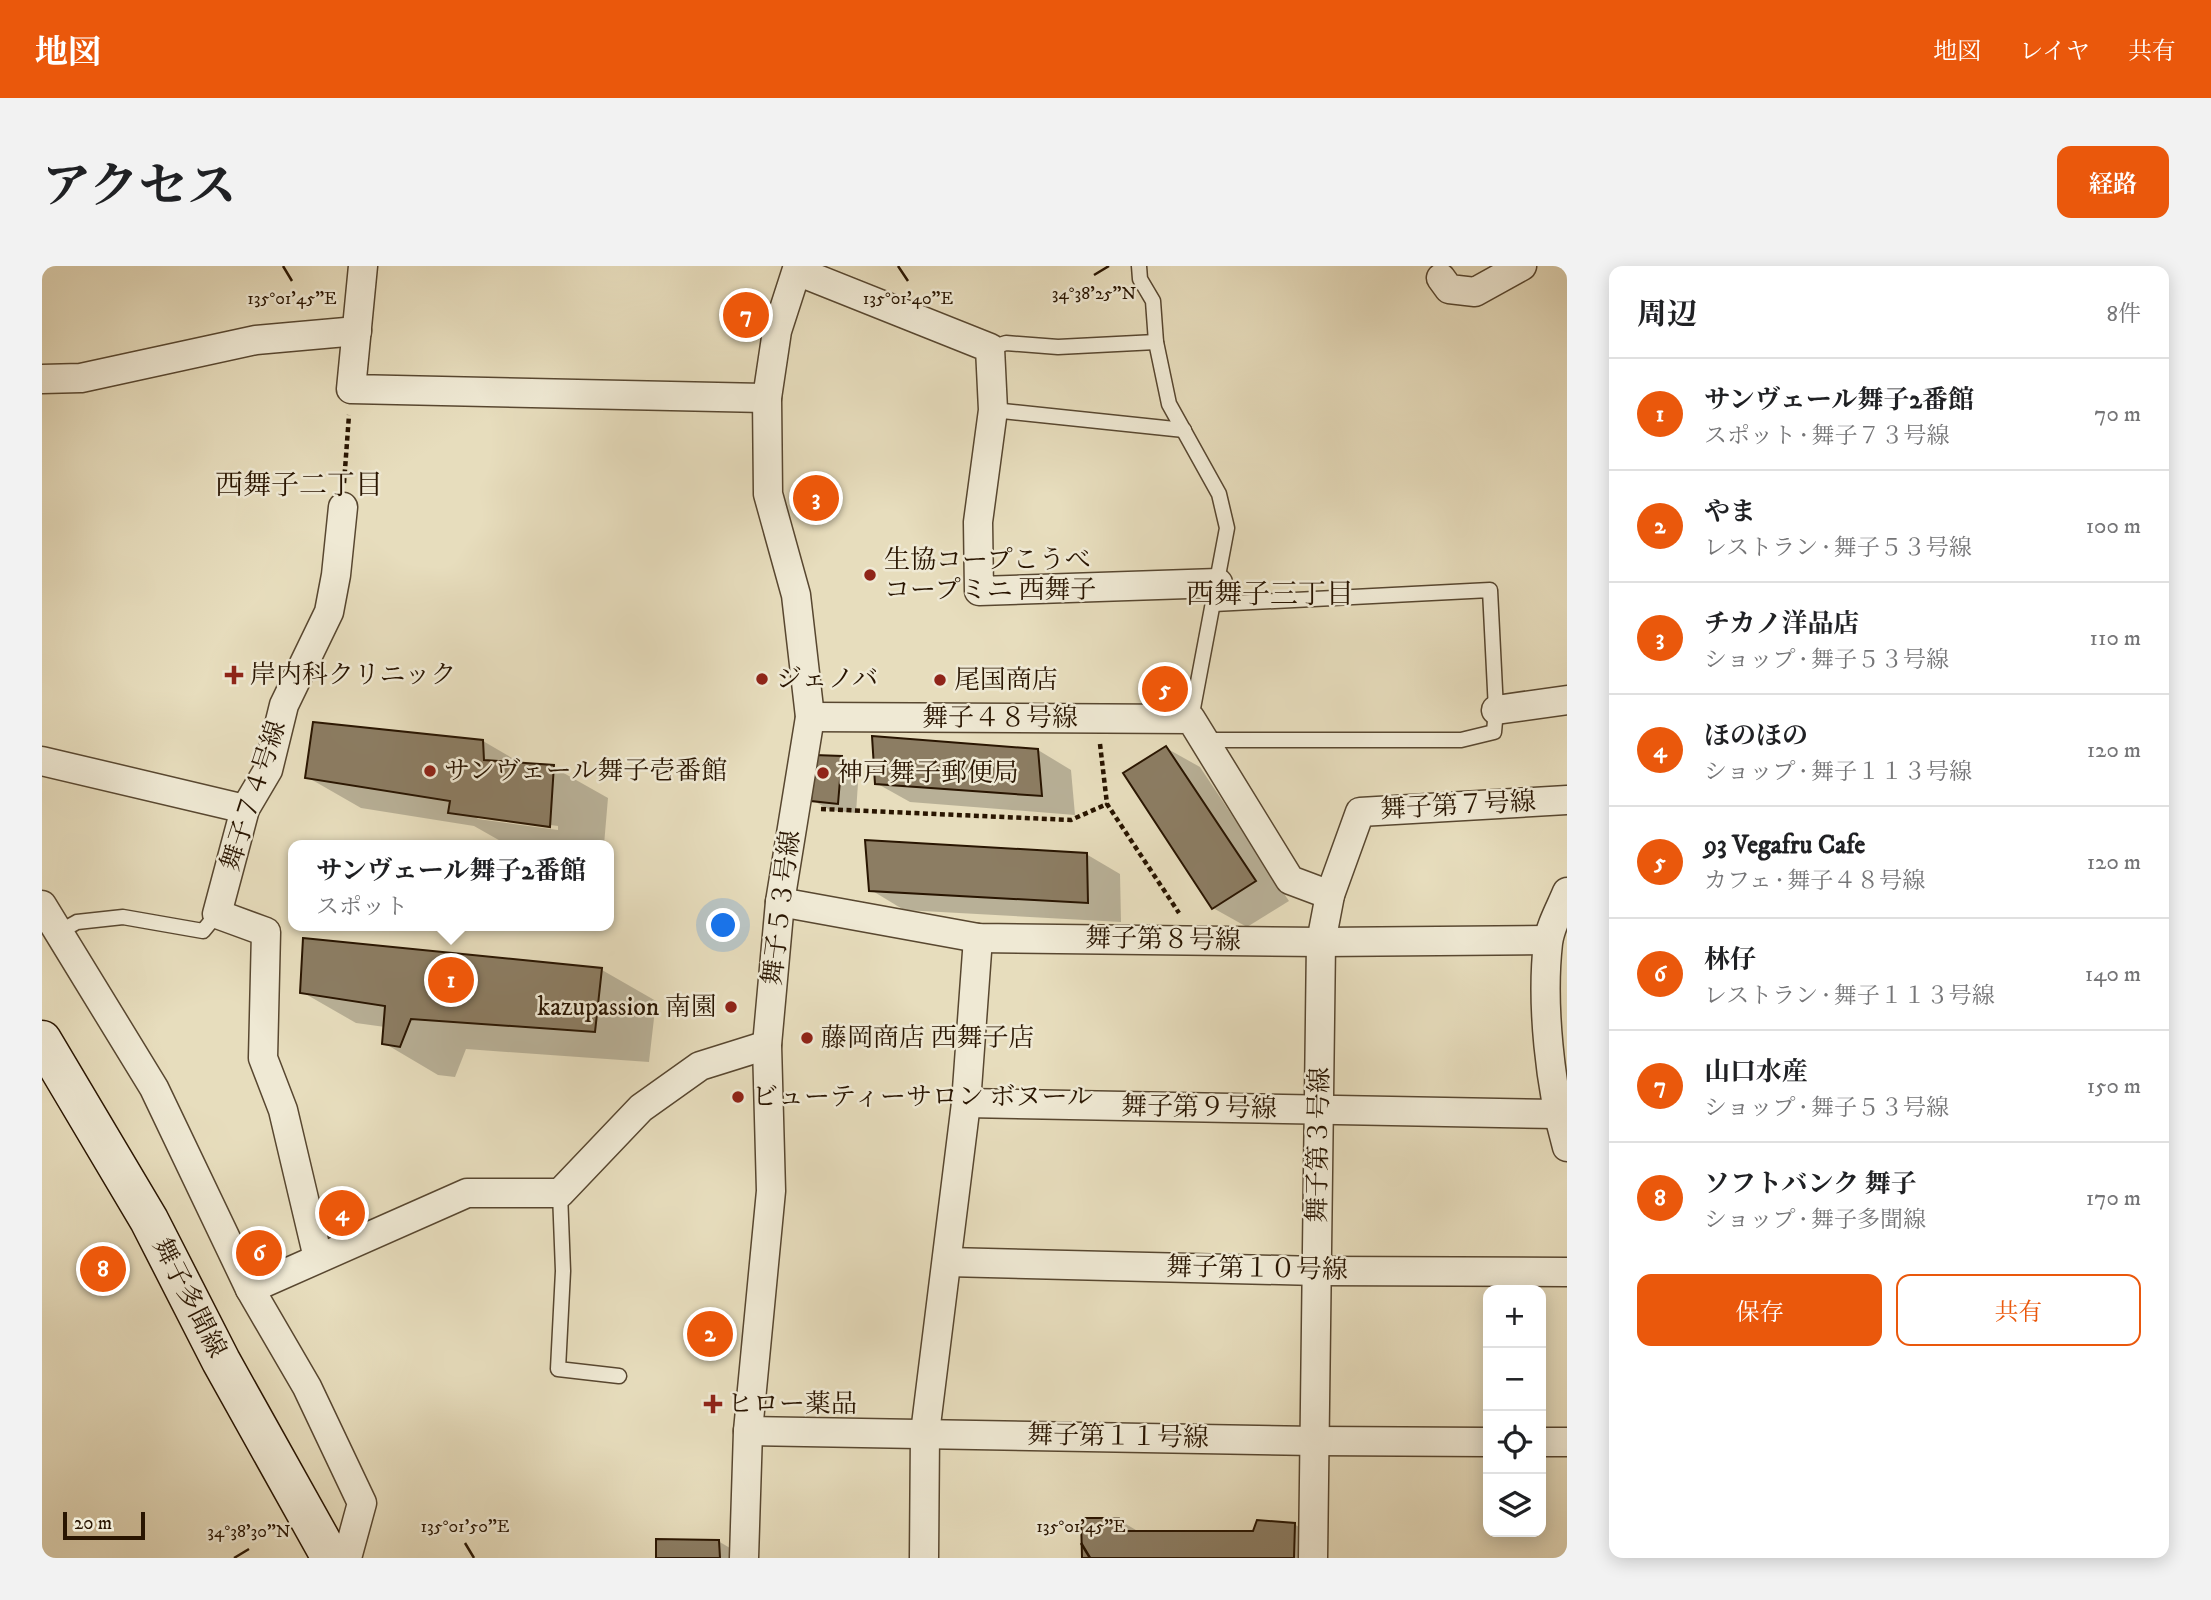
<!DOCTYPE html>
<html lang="ja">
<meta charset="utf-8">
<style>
:root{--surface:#fff;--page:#f2f2f2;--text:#202124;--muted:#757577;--line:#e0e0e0;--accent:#ea580c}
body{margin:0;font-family:"IM FELL DW Pica","Noto Serif JP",serif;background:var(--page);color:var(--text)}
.controls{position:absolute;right:21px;bottom:21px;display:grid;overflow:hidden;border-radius:14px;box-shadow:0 4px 18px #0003}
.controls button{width:63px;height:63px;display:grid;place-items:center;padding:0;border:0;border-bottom:2px solid var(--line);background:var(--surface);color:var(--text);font:35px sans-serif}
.scale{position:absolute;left:21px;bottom:18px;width:82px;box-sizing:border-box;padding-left:7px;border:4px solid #291501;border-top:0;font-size:19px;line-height:24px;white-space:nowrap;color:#291501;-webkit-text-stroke:5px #efe9d4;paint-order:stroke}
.you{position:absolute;left:682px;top:660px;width:24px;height:24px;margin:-18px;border:5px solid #fff;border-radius:50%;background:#1a73e8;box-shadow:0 0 0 10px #1a73e833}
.badge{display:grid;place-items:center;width:46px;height:46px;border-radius:50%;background:var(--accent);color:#fff;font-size:23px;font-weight:700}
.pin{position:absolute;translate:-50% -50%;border:4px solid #fff;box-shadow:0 2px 7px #0006}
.popup{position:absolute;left:246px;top:574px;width:326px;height:91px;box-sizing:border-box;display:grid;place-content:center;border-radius:14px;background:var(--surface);filter:drop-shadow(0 2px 5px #0005);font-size:23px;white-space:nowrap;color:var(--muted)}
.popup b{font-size:26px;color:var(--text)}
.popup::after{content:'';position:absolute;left:50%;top:100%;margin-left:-14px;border:14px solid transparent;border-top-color:var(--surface)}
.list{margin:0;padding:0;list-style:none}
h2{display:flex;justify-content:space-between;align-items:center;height:91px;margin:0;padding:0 28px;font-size:30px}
h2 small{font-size:23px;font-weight:400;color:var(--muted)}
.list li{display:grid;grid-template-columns:46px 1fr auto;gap:21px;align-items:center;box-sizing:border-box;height:112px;padding:0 28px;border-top:2px solid var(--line)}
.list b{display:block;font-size:26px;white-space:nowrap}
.list p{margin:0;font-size:23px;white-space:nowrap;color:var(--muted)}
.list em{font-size:23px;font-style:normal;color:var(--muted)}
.actions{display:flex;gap:14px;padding:21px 28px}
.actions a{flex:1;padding:16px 0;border:2px solid var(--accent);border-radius:14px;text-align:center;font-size:24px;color:var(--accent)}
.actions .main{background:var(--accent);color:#fff}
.icon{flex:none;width:38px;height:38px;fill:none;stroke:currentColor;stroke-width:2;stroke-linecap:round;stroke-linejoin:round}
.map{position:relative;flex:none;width:1525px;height:1292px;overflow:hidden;border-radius:14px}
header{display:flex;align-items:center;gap:42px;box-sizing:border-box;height:98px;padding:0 35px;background:var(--accent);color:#fff}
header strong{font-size:33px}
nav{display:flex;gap:38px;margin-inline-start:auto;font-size:24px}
.intro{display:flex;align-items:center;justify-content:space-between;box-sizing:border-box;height:168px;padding:0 42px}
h1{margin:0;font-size:49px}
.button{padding:18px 32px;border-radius:14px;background:var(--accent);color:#fff;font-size:24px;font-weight:700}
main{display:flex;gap:42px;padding:0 42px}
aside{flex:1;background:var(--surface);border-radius:14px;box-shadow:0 4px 18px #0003}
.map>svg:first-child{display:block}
.shadow{fill:#0003;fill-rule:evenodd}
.building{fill:#8c7d63;stroke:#291501;stroke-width:2}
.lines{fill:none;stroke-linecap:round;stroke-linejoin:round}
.lane-casing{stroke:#584730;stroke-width:17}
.street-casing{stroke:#584730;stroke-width:31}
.secondary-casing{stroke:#291501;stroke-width:41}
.path{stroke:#291501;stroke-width:4.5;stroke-dasharray:5 3.5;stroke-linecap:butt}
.lane{stroke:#efe9d4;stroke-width:14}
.street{stroke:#efe9d4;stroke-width:28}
.secondary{stroke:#efe9d4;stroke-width:38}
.ticks{fill:none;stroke:#291501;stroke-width:2.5}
.poi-dot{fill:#8f2418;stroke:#efe9d4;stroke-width:2.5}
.labels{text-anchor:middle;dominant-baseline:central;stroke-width:5;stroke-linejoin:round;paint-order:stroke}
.poi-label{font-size:26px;fill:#291501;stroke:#efe9d4;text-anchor:start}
.street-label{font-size:26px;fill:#291501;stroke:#efe9d4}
.neighbourhood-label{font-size:28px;fill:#291501;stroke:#efe9d4}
.ticks-label{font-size:18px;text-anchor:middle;fill:#291501;stroke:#efe9d4;stroke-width:5;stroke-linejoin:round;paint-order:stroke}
</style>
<header>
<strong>地図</strong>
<nav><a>地図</a><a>レイヤ</a><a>共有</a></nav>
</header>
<div class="intro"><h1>アクセス</h1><a class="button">経路</a></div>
<main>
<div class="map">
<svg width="1525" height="1292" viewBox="0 0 1525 1292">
<rect width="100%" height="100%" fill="#e7ddbd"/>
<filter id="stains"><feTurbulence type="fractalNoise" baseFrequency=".00286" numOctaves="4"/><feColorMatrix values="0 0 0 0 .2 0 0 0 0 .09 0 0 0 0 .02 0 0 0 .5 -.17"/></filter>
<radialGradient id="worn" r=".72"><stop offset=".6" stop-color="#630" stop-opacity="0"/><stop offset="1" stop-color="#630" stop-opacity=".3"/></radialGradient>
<g class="shadow">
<path d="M441,475L482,499L511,501L566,532L562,579H477L462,577L432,560L319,542L265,511ZM432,549L516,560V564L436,553Z"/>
<path d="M1124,482L1158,501L1247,635L1205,661L1171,642Z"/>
<path d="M996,484L1029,504L1033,549L868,536L834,517Z"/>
<path d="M799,492L817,502L814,547L788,544L770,534Z"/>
<path d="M1044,588L1078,608L1079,656L862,644L829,624Z"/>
<path d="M262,674L560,704L614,735L607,796L424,783L413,811L396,809L342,777L343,761L314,757L260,726Z"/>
<path d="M1077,1254L1099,1267L1212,1266L1252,1258L1275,1272V1292H1042Z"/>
<path d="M676,1275L688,1282V1292H615Z"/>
</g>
<g class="building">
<path d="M271,456L441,474L442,494L512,499L508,561L406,547L408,535L263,512Z"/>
<path d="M830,470L996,483L1000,530L833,518Z"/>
<path d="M1124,480L1214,615L1170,643L1081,507Z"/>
<path d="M772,489L800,490L796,538L769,535Z"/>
<path d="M823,574L1045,587L1046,637L827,625Z"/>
<path d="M261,672L560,702L553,766L369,753L358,781L340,778L343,740L258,727Z"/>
<path d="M1039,1252H1077L1082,1265H1211L1215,1254L1253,1257L1252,1292H1040Z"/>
<path d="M614,1273L677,1274L678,1292H614Z"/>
</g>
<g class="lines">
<g class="lane-casing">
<g id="lane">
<path d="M1097,0L1098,13L1111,35L1114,76L1127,138L1177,228L1185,262L1149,453"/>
<path d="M948,82L964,77L1016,81L1114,76"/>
<path d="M951,144L1142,164"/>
<path d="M1162,474H1419L1452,466L1454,444L1448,324L1172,338"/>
<path d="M17,666L35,656L81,651L161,665L175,648"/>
<path d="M518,927L521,1005L516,1103L577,1110"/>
</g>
</g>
<g class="street-casing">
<g id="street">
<path d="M321,0L309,123L725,132"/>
<path d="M755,5L948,82L951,144L936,256L937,325L1176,317"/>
<path d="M1399,12L1407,23L1433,26L1480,0"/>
<path d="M0,113L39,112L214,74L315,65"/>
<path d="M1454,444L1525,434"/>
<path d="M768,451L1149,453L1248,614L1288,629"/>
<path d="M0,495L203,543"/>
<path d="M1525,626C1519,641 1508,660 1506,677C1499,738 1508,822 1525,881"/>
<path d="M738,636L936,672L1279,676L1506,674"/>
<path d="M0,639L112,822L208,1023L265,1121L320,1237L305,1292"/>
<path d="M924,837L1515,848"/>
<path d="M276,992L241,844L221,792L224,666L175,648L203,543L226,504L242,439L287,346L294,309L301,241"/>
<path d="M905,996L1275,1005L1525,1006"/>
<path d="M208,1023L425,927H518L599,842L658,800L725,779"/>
<path d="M706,1165L1273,1175L1446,1176"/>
<path d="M1499,1176H1525"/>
<path d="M702,1292L706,1165L729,925L725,779L738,636L768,451L754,329L726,228L725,132L735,65L756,0"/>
<path d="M882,1292L883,1167L924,837L936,672"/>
<path d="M1271,1292L1279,676L1288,629L1318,546L1525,534"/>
</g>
</g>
<g class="secondary-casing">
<path id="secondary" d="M0,774L107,954L179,1095L289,1292"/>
</g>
<g class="path">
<path d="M302,217L307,149"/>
<path d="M1058,478L1065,538L1137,647"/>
<path d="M779,543L1029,554L1065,538"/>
</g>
<use href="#lane" class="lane"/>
<use href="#street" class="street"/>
<use href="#secondary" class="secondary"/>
</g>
<path class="ticks" d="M241,0L250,15M856,0L866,15M1052,9L1067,0M423,1277L432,1292M1039,1277L1048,1292M192,1292L207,1283"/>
<g class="poi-dot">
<circle cx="828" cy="309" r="7"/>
<path d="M188.5 398.5h7v7h7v7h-7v7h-7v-7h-7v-7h7z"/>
<circle cx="720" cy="413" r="7"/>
<circle cx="898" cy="414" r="7"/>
<circle cx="388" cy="505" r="7"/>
<circle cx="781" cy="507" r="7"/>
<circle cx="689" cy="741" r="7"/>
<circle cx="765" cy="772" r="7"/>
<circle cx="696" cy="831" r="7"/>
<path d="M667.5 1127.5h7v7h7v7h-7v7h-7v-7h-7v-7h7z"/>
</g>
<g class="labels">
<g class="poi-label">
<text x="842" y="294">生協コープこうべ<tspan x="842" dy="30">コープミニ 西舞子</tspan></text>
<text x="208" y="409">岸内科クリニック</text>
<text x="734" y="413">ジェノバ</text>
<text x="912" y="414">尾国商店</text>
<text x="402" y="505">サンヴェール舞子壱番館</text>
<text x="795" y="507">神戸舞子郵便局</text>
<text x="675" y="741" text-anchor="end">kazupassion 南園</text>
<text x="779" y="772">藤岡商店 西舞子店</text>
<text x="710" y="831">ビューティーサロン ボヌール</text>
<text x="685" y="1138">ヒロー薬品</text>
</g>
<g class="street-label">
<text x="958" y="452">舞子４８号線</text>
<text transform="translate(212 530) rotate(-72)">舞子７４号線</text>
<text transform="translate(1416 540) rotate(-3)">舞子第７号線</text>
<text transform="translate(740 642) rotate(-83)">舞子５３号線</text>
<text transform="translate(1121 674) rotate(1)">舞子第８号線</text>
<text transform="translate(1157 842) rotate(1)">舞子第９号線</text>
<text transform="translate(1277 879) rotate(-89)">舞子第３号線</text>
<text transform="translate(1215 1003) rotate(1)">舞子第１０号線</text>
<text transform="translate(147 1032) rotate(63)">舞子多聞線</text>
<text transform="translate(1076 1171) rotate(1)">舞子第１１号線</text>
</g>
<g class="neighbourhood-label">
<text x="257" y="219">西舞子二丁目</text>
<text x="1228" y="328">西舞子三丁目</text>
</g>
</g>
<g class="ticks-label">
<text x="1052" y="33">34°38'25"N</text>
<text x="250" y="38">135°01'45"E</text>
<text x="866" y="38">135°01'40"E</text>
<text x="423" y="1266">135°01'50"E</text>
<text x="1039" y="1266">135°01'45"E</text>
<text x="207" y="1271">34°38'30"N</text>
</g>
<rect width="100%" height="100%" filter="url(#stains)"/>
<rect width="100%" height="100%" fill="url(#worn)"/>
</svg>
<div class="controls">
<button>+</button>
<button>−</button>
<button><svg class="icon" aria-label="locate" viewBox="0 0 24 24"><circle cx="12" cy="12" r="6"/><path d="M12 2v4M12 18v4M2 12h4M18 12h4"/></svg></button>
<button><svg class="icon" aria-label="layers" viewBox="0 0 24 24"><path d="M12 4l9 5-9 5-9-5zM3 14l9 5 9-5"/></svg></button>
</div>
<div class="scale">20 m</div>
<div class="you"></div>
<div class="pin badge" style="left:409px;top:714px">1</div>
<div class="popup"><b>サンヴェール舞子2番館</b>スポット</div>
<div class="pin badge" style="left:668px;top:1068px">2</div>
<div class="pin badge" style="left:774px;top:232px">3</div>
<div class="pin badge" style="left:300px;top:947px">4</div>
<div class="pin badge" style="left:1123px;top:423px">5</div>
<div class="pin badge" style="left:217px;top:987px">6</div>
<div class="pin badge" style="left:704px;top:49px">7</div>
<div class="pin badge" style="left:61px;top:1003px">8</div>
</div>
<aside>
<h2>周辺<small>8件</small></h2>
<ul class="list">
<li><span class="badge">1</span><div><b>サンヴェール舞子2番館</b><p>スポット · 舞子７３号線</p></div><em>70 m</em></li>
<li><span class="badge">2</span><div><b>やま</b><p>レストラン · 舞子５３号線</p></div><em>100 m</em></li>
<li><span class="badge">3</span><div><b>チカノ洋品店</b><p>ショップ · 舞子５３号線</p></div><em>110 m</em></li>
<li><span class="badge">4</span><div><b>ほのほの</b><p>ショップ · 舞子１１３号線</p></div><em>120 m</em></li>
<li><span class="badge">5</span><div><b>93 Vegafru Cafe</b><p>カフェ · 舞子４８号線</p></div><em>120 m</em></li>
<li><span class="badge">6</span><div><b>林仔</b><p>レストラン · 舞子１１３号線</p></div><em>140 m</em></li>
<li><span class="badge">7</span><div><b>山口水産</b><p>ショップ · 舞子５３号線</p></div><em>150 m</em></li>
<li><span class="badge">8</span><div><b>ソフトバンク 舞子</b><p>ショップ · 舞子多聞線</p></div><em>170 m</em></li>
</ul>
<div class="actions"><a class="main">保存</a><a>共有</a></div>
</aside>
</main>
